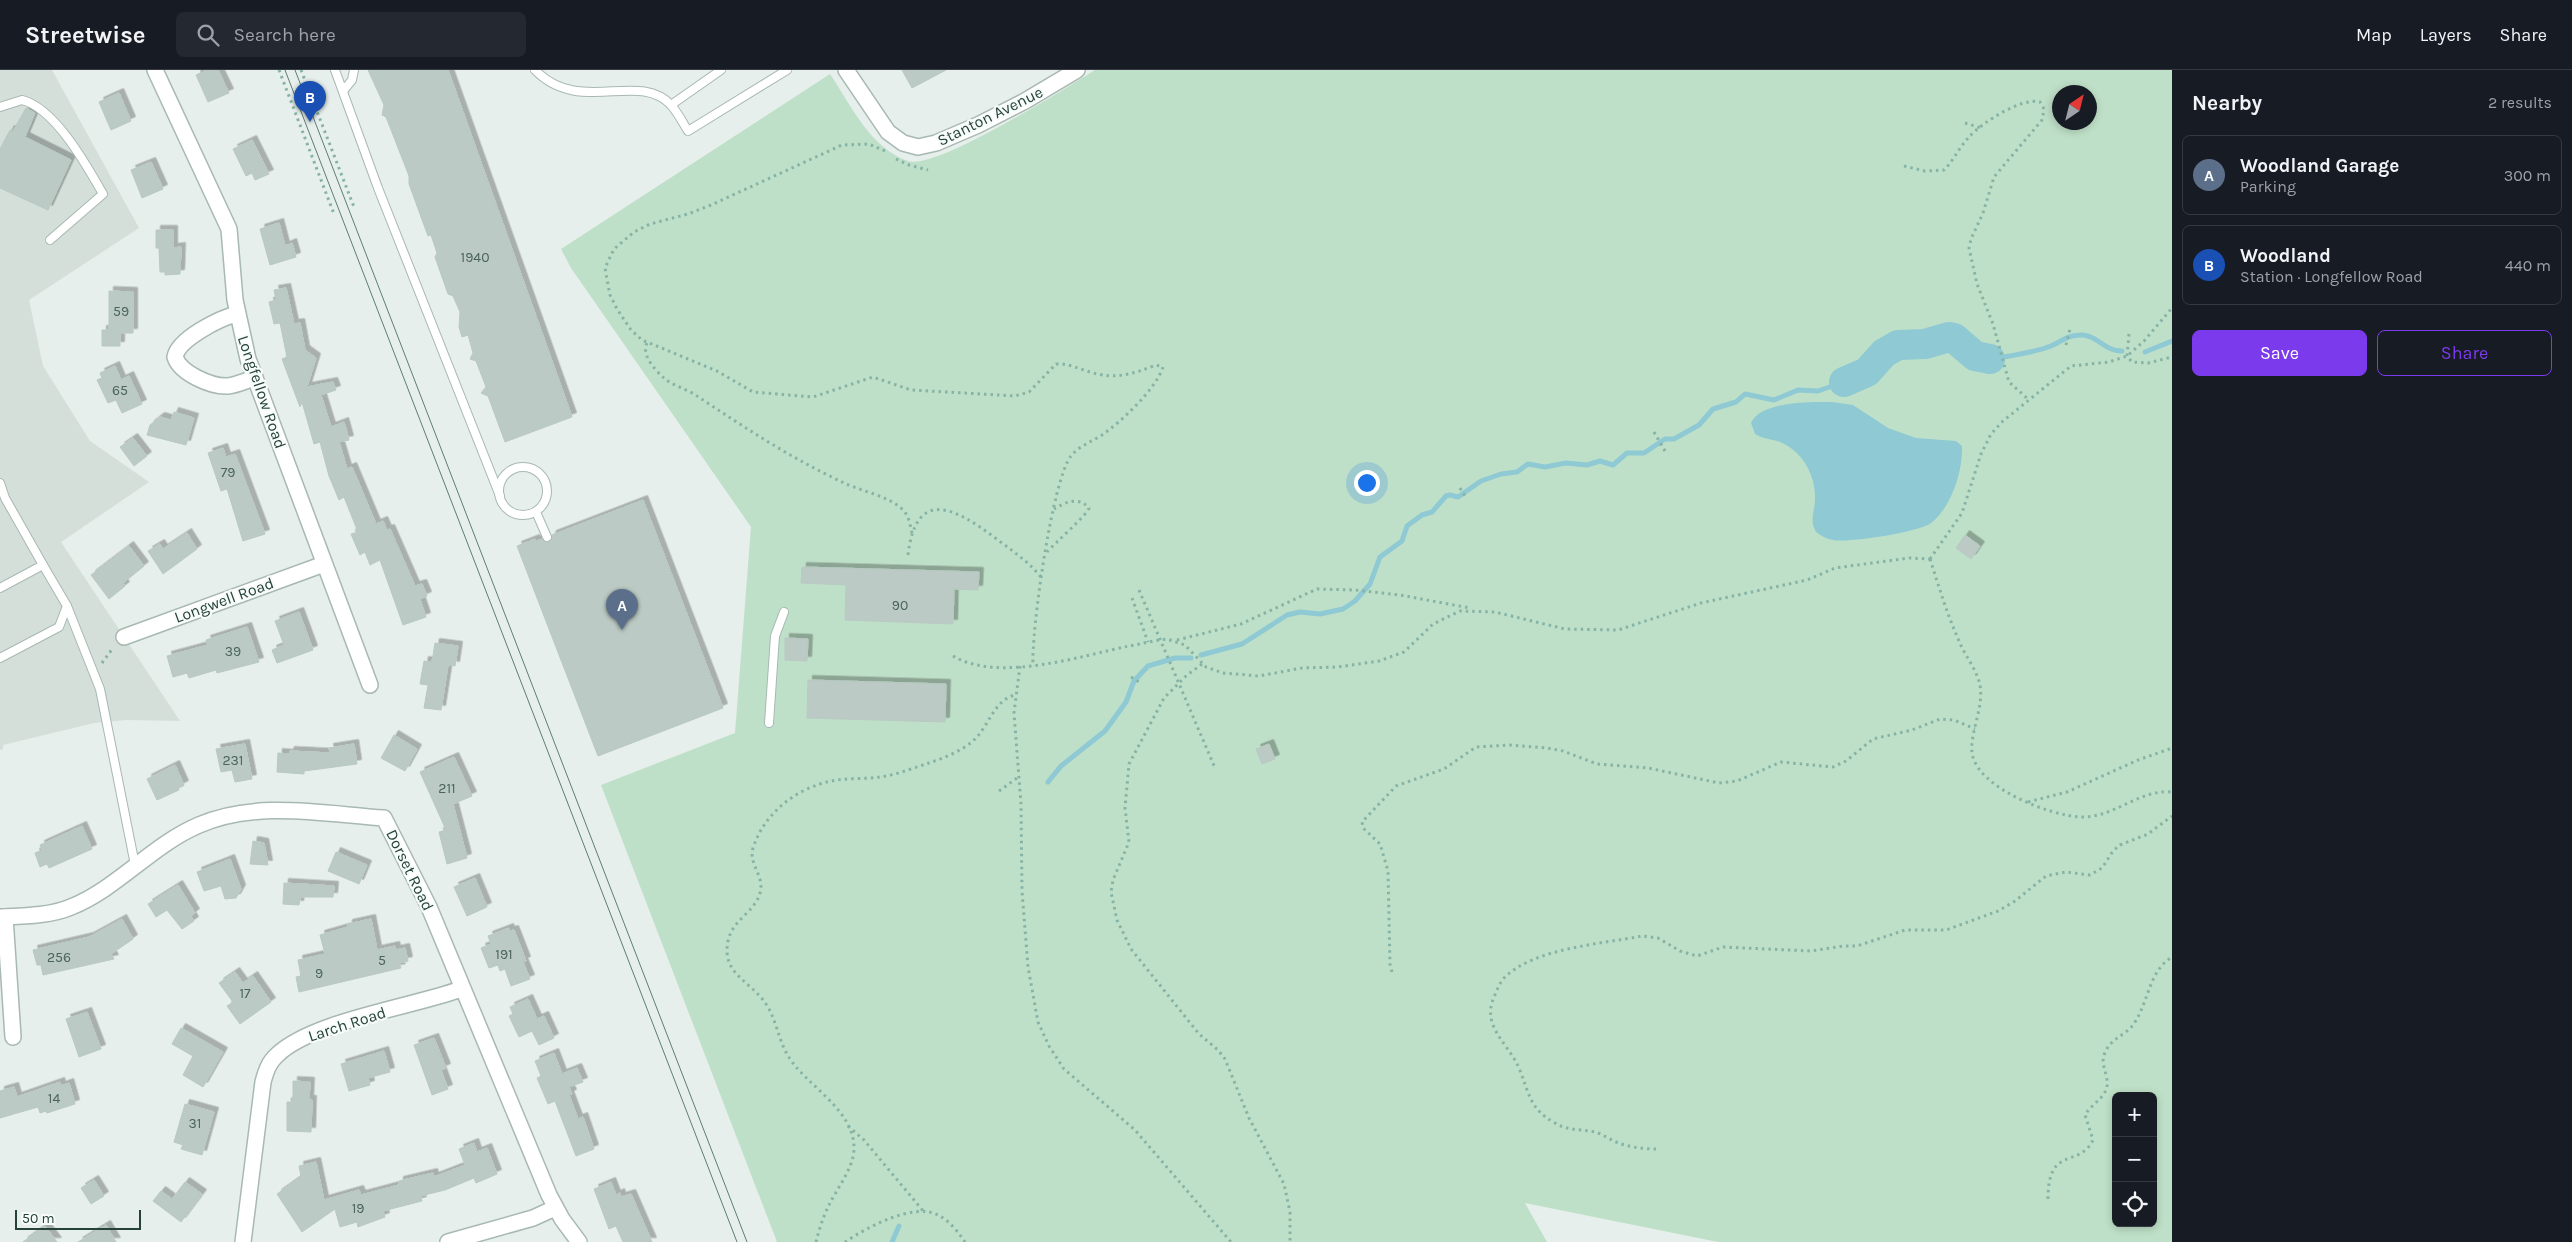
<!DOCTYPE html>
<meta charset="utf-8">
<style>
:root{--surface:#171b24;--page:#242831;--text:#f1f3f6;--muted:#9ea1a6;--line:#363941;--accent:#7c3aed}
body{margin:0;font-family:Karla,sans-serif;background:var(--page);color:var(--text)}
.controls{position:absolute;right:15px;bottom:15px;display:grid;overflow:hidden;border-radius:8px;box-shadow:0 2px 8px #0003}
.controls button{width:45px;height:45px;display:grid;place-items:center;padding:0;border:0;border-bottom:1px solid var(--line);background:var(--surface);color:var(--text);font:25px sans-serif}
.compass{position:absolute;left:2052px;top:15px;width:45px;height:45px;border-radius:50%;background:var(--surface);box-shadow:0 2px 8px #0003;rotate:35deg}
.scale{position:absolute;left:15px;bottom:12px;width:126px;box-sizing:border-box;padding-left:5px;border:2px solid #24423a;border-top:0;font-size:14px;line-height:18px;white-space:nowrap;color:#24423a;-webkit-text-stroke:4px #f7fbf9;paint-order:stroke}
.you{position:absolute;left:1366px;top:412px;width:18px;height:18px;margin:-12px;border:4px solid #fff;border-radius:50%;background:#1a73e8;box-shadow:0 0 0 8px #1a73e833}
.badge{display:grid;place-items:center;width:32px;height:32px;border-radius:50%;background:var(--accent);color:#fff;font-size:16px;font-weight:700}
.pin{position:absolute;translate:-50% -41px;filter:drop-shadow(0 1px 2px #0008)}
.pin::after{content:'';position:absolute;top:26px;width:18px;height:15px;background:inherit;clip-path:polygon(0 0,100% 0,50% 100%)}
.list{margin:0;padding:0;list-style:none}
h2{display:flex;justify-content:space-between;align-items:center;height:65px;margin:0;padding:0 20px;font-size:21px}
h2 small{font-size:16px;font-weight:400;color:var(--muted)}
.list li{display:grid;grid-template-columns:32px 1fr auto;gap:15px;align-items:center;box-sizing:border-box;height:80px;margin:0 10px 10px;padding:0 10px;border:1px solid var(--line);border-radius:8px}
.list b{display:block;font-size:19px;white-space:nowrap}
.list p{margin:0;font-size:16px;white-space:nowrap;color:var(--muted)}
.list em{font-size:16px;font-style:normal;color:var(--muted)}
.actions{display:flex;gap:10px;padding:15px 20px}
.actions a{flex:1;padding:11px 0;border:1px solid var(--accent);border-radius:8px;text-align:center;font-size:18px;color:var(--accent)}
.actions .main{background:var(--accent);color:#fff}
.icon{flex:none;width:28px;height:28px;fill:none;stroke:currentColor;stroke-width:2;stroke-linecap:round;stroke-linejoin:round}
.map{position:relative;flex:none;width:2172px;height:1172px;overflow:hidden}
header{display:flex;align-items:center;gap:30px;box-sizing:border-box;height:70px;padding:0 25px;background:var(--surface);border-bottom:1px solid var(--line)}
header strong{font-size:24px}
nav{display:flex;gap:28px;margin-inline-start:auto;font-size:18px}
.search{width:350px;height:45px;background:var(--page);display:flex;align-items:center;gap:12px;box-sizing:border-box;padding:0 18px;border-radius:8px;color:var(--muted);font-size:19px}
main{display:flex}
aside{flex:1;background:var(--surface)}
.map>svg:first-child{display:block}
.built{fill:#d4dfda}
.green{fill:#bfe0c8;fill-rule:evenodd}
.water{fill:#8ec9d4}
.lines{fill:none;stroke-linecap:round;stroke-linejoin:round}
.stream{stroke:#8ec9d4;stroke-width:5}
.river{stroke:#8ec9d4;stroke-width:30}
.building{fill:#bbcac4;stroke:#b8c9c2;filter:url(#shadow)}
.service-casing{stroke:#a8b8b2;stroke-width:10}
.minor-casing{stroke:#a8b8b2;stroke-width:18}
.path{stroke:#86b3a5;stroke-width:3;stroke-dasharray:2.5 4;stroke-linecap:butt}
.service{stroke:#fff;stroke-width:8}
.minor{stroke:#fff;stroke-width:15}
.tram{stroke:#5f7d75;stroke-width:1}
.path-bridge{stroke:#86b3a5;stroke-width:3;stroke-dasharray:2.5 4;stroke-linecap:butt}
.labels{text-anchor:middle;dominant-baseline:central;stroke-width:4.5;stroke-linejoin:round;paint-order:stroke}
.number-label{font-size:14px;fill:#4a645c}
.street-label{font-size:16px;fill:#24423a;stroke:#f7fbf9}
</style>
<header>
<strong>Streetwise</strong>
<div class="search"><svg class="icon" aria-label="search" viewBox="0 0 24 24"><circle cx="10" cy="10" r="6"/><path d="M15 15l6 6"/></svg>Search here</div>
<nav><a>Map</a><a>Layers</a><a>Share</a></nav>
</header>
<main>
<div class="map">
<svg width="2172" height="1172" viewBox="0 0 2172 1172">
<defs>
<filter id="shadow"><feDropShadow dx="4.5" dy="-4.5" stdDeviation="0" flood-color="#0004"/></filter>
</defs>
<rect width="100%" height="100%" fill="#e6efeb"/>
<path class="built" d="M0,0H52L139,158L29,230L43,296L90,371L149,412L61,472L180,651L126,650L94,653L3,675V679L0,680Z"/>
<path class="green" d="M1095,0H2172V1172H1718L1525,1133L1547,1172H777L601,715L735,663L751,457L571,198L561,179L830,4C851,35 870,78 908,91C935,101 1066,18 1095,0ZM2060,22H2090V52H2060ZM2116,1026H2153V1153H2116Z"/>
<path class="water" d="M1832,332L1853,335L1888,358L1916,368L1956,371L1962,376C1963,401 1951,438 1931,453C1920,462 1849,473 1833,470C1827,469 1821,466 1816,462C1809,449 1815,442 1815,429C1816,405 1802,381 1780,372C1772,369 1763,369 1755,364L1751,353C1761,331 1811,332 1832,332Z"/>
<g class="lines">
<g class="stream">
<path d="M2145,282L2172,271"/>
<path d="M1990,289C2010,286 2033,283 2051,276C2062,271 2070,264 2083,265C2098,266 2106,282 2122,281"/>
<path d="M1201,585L1242,574L1287,545L1300,542L1320,544L1343,539L1355,531L1370,514L1380,487L1402,471L1407,456L1422,445L1432,442L1446,426L1450,425L1458,427L1481,411L1501,404L1517,402L1528,394L1545,397L1566,393L1587,395L1600,391L1613,395L1627,383H1644L1665,369H1674L1699,355L1713,339L1736,332L1745,324L1774,330L1798,320L1818,321L1844,312"/>
<path d="M1048,712L1061,696L1105,661L1126,632L1134,611L1148,596L1175,588H1191"/>
<path d="M892,1172L899,1156"/>
</g>
<path class="river" d="M1844,312L1867,302L1884,283L1898,275L1925,274L1949,267L1954,268L1975,286L1990,289"/>
</g>
<g class="building">
<path d="M207,0H218L229,23L208,32L196,5Z"/>
<path d="M368,0H448L572,347L505,372L488,326L481,323L486,317L476,291L470,289L473,283L468,265L462,267L459,257L460,242L453,226L448,224L435,187L437,183L431,165L428,166L409,114V106L386,47L382,45L384,35Z"/>
<path d="M902,0H946L912,18Z"/>
<path d="M119,23L131,51L111,60L99,32Z"/>
<path d="M26,38L35,43L25,67L71,90L48,140L0,118V79L10,60L13,61Z"/>
<path d="M252,70L269,104L255,110L252,103L246,106L233,79Z"/>
<path d="M151,92L163,119L142,128L131,100Z"/>
<path d="M279,153L285,176L292,173L296,187L270,195L260,159Z"/>
<path d="M156,160H173V178L181,177L180,204L165,205V202H160L159,178H156Z"/>
<path d="M286,218L294,254L300,253L305,280L316,288L307,317L333,312L336,320L321,325L331,357L344,352L349,370L339,372L347,399L352,397L376,454L383,451L387,460L390,459L415,516L422,514L427,526L420,529L426,547L403,555L380,490L370,495L365,482L360,485L351,464L358,462L344,427L339,430L329,406L320,372L314,374L302,332L300,337L282,289L287,287L280,253L274,254L269,232L276,230L274,220Z"/>
<path d="M109,221L133,222V263H120V276H102V260H109Z"/>
<path d="M115,296L121,310L129,306L142,334L122,343L116,330L108,333L97,310L102,308L100,303Z"/>
<path d="M174,342L194,348L186,375L147,365L150,355L160,347L171,350Z"/>
<path d="M133,368L147,386L134,396L120,377Z"/>
<path d="M223,378L226,387L235,384L265,464L243,471L227,419L221,421L208,383Z"/>
<path d="M643,430L723,638L598,686L517,476L535,469L536,471L542,469L549,472L552,465Z"/>
<path d="M187,463L197,479L163,504L148,481L160,474L163,479Z"/>
<path d="M1965,465L1980,476L1971,489L1956,478Z"/>
<path d="M129,476L144,496L123,513L125,516L109,529L91,505Z"/>
<path d="M802,497L979,502L978,520L954,519L953,554L845,550L846,515L801,513Z"/>
<path d="M299,542L313,580L277,593L272,580L284,575L275,551Z"/>
<path d="M247,557L259,592L217,603L216,600L189,608L187,603L173,607L167,586L208,575L206,570Z"/>
<path d="M785,568L808,569L807,591L785,590Z"/>
<path d="M435,573L458,576L455,596L448,595L441,640L424,638L428,615L420,614L424,591L432,592Z"/>
<path d="M808,610L946,614L945,652L807,648Z"/>
<path d="M394,665L417,679L405,701L381,688Z"/>
<path d="M245,674L252,709L235,712L232,700L221,702L216,679Z"/>
<path d="M354,674L357,694L304,701V704L277,702L278,683L289,684L290,681L330,683L329,678Z"/>
<path d="M1269,674L1275,689L1262,694L1256,679Z"/>
<path d="M454,687L472,726L453,734L467,788L447,794L439,762L446,760L420,702Z"/>
<path d="M175,695L184,715L178,718L179,720L157,730L147,709Z"/>
<path d="M82,756L92,779L49,798L47,794L40,797L35,783L42,780L40,775Z"/>
<path d="M253,771L264,773L268,795L250,794Z"/>
<path d="M336,782L367,795L359,814L328,801Z"/>
<path d="M230,789L241,819L236,828L225,829L221,816L204,821L197,802Z"/>
<path d="M475,808L487,837L467,846L454,817Z"/>
<path d="M284,813L334,816L333,827H300L299,835L283,834Z"/>
<path d="M178,815L195,843L191,846L194,851L182,859L167,840L156,847L148,834Z"/>
<path d="M122,849L133,869L111,884L114,889L43,905L41,895H37L33,880L89,867Z"/>
<path d="M371,849L377,880L395,876L396,880L405,878L408,891L399,893L401,898L299,922L296,907L301,906L298,890L325,884L320,865L348,857V854Z"/>
<path d="M509,858L510,861L514,860L521,878L526,891L523,892L530,909L511,916L505,899L500,901L498,895L489,898L481,878L491,874L488,866Z"/>
<path d="M235,902L243,913L253,906L271,932L240,954L227,936L233,932L219,913Z"/>
<path d="M528,929L537,949L544,946L554,968L539,975L532,961L519,967L509,946L513,944L510,937Z"/>
<path d="M87,942L101,979L79,987L66,949Z"/>
<path d="M181,958L223,982L203,1017L183,1005L193,986L172,974Z"/>
<path d="M434,968L446,998L441,1000L448,1019L432,1025L414,975Z"/>
<path d="M384,981L390,1002L368,1008L370,1015L349,1021L341,994Z"/>
<path d="M554,983L562,1004L577,998L583,1012L569,1017L572,1024L569,1025L578,1049L583,1047L594,1079L576,1086L555,1031L548,1034L537,1008L541,1006L535,991Z"/>
<path d="M293,1011L310,1012L309,1030H312L311,1062L287,1061V1032H293Z"/>
<path d="M60,1012L61,1016L69,1013L75,1034L47,1043L46,1041L40,1043L38,1037L0,1048V1021L14,1017L17,1027Z"/>
<path d="M185,1034L214,1042L202,1085L181,1079L183,1075L174,1072Z"/>
<path d="M474,1073L477,1082L487,1078L497,1104L476,1113L474,1108L445,1120L420,1126L422,1131L383,1141L385,1147L358,1157L357,1152L340,1157L335,1139L302,1162L277,1124L301,1107L299,1096L316,1092L324,1130L359,1120L361,1125L399,1115V1111L433,1103L434,1107L465,1095L459,1079Z"/>
<path d="M94,1110L104,1126L91,1134L81,1118Z"/>
<path d="M185,1112L202,1124L181,1152L153,1131L161,1121L172,1129Z"/>
<path d="M611,1112L616,1125L620,1123L621,1127L631,1124L652,1172H623L616,1156L609,1159L594,1119Z"/>
<path d="M106,1155L116,1172H78Z"/>
<path d="M45,1156L57,1172H23Z"/>
</g>
<g class="lines">
<g class="service-casing">
<g id="service">
<path d="M335,0L378,118L500,426"/>
<path d="M535,0C580,46 638,0 671,35C678,43 683,53 688,61L787,0"/>
<path d="M343,21L352,10L354,0"/>
<path d="M671,35L721,0"/>
<path d="M0,37L22,30C55,38 87,96 103,124L50,170"/>
<circle cx="523" cy="421" r="24"/>
<path d="M0,413L5,428L43,495L0,518"/>
<path d="M536,442L547,467"/>
<path d="M67,536L100,619L135,795"/>
<path d="M0,588L59,557L67,536L43,495"/>
<path d="M769,653L775,566L784,542"/>
</g>
</g>
<g class="minor-casing">
<g id="minor">
<path d="M155,0L229,159L235,230L248,289L370,615"/>
<path d="M846,0L888,62L903,73L918,77L936,73L978,55L1025,31L1077,0"/>
<path d="M237,244C220,248 178,269 175,287C180,303 211,317 228,316C237,315 245,311 254,308"/>
<path d="M124,567L324,494"/>
<path d="M0,847C23,846 50,846 71,837C118,818 152,775 199,755C256,730 324,744 384,748L429,837L549,1125L562,1149L579,1172"/>
<path d="M5,847L13,967"/>
<path d="M243,1172L263,1012C266,1001 269,992 277,985C312,951 412,937 461,919"/>
<path d="M448,1172L533,1148L555,1138"/>
</g>
</g>
<g class="path">
<path d="M279,0L334,144"/>
<path d="M301,0L354,137"/>
<path d="M1965,53L1981,58"/>
<path d="M885,81L869,74L842,75L711,135L688,144L650,154L634,162L614,179L605,198L610,225L617,239L631,260L642,270L717,301L753,322L813,327L873,307L911,320L1015,326L1029,322L1056,294C1068,293 1079,299 1090,302C1115,310 1133,304 1156,295L1163,297C1156,319 1121,352 1102,365C1091,372 1079,376 1071,386C1052,410 1031,563 1033,596"/>
<path d="M896,89L909,95L928,100"/>
<path d="M1904,96L1925,101L1944,100C1954,90 1960,76 1970,66C1983,52 2022,27 2040,32L2044,39L2042,50L1994,107L1983,143L1971,169L1969,178L1977,214L1993,254L2009,312L2029,330"/>
<path d="M2129,264L2127,286L2132,292L2148,293L2172,287"/>
<path d="M647,273C641,285 655,300 664,308C673,316 687,319 697,326C744,357 789,387 840,411C859,421 887,425 902,439C909,445 910,455 912,463"/>
<path d="M2066,275L2070,259"/>
<path d="M1654,362L1665,381"/>
<path d="M1460,418L1465,426"/>
<path d="M1047,482C1054,474 1088,444 1089,438C1078,426 1066,432 1054,439"/>
<path d="M908,485C916,417 955,438 994,467C1011,480 1028,491 1041,507"/>
<path d="M1930,489C1939,517 1947,544 1959,571C1965,586 1977,600 1980,615C1984,638 1970,661 1972,683C1977,718 2051,746 2081,747C2114,748 2139,719 2172,722"/>
<path d="M1930,489L1962,443L1981,384L1991,364L2003,351L2071,296L2109,292L2127,286L2144,271L2172,238"/>
<path d="M1132,528L1148,572"/>
<path d="M1177,570L1241,554L1317,519L1355,520L1400,525L1470,538"/>
<path d="M953,586C999,613 1080,586 1129,576C1142,574 1154,570 1167,569L1185,575L1206,597L1223,603L1259,606L1302,598L1338,597L1379,591L1404,582L1433,554L1460,541L1495,542L1565,559L1618,560L1701,533L1807,510L1835,498L1909,488L1930,489"/>
<path d="M102,593L113,578"/>
<path d="M1202,594L1186,606L1164,628L1129,694L1125,738L1129,772L1113,810L1111,822L1117,850L1131,879L1199,964L1218,980L1225,989L1249,1048L1284,1114L1290,1142V1172"/>
<path d="M1020,596L1014,643L1021,734L1022,821L1028,897L1038,952L1049,976L1064,999L1135,1060L1231,1172"/>
<path d="M1131,607L1139,612"/>
<path d="M999,721L1017,708"/>
<path d="M2028,732L2067,722L2138,690L2172,678"/>
<path d="M1392,902L1390,894L1388,801L1380,774L1363,758L1362,752L1396,716L1444,699L1476,677L1510,675L1547,678L1563,681L1597,694L1648,698L1719,713L1737,711L1781,692L1833,697L1846,691L1873,669L1912,660L1940,649L1954,650L1975,659"/>
<path d="M848,1056L864,1070L924,1142"/>
<path d="M1656,1079C1643,1079 1628,1077 1616,1072C1609,1069 1602,1064 1595,1062C1581,1059 1568,1061 1555,1053C1529,1039 1529,1022 1519,998C1508,973 1481,956 1494,927C1497,920 1500,912 1505,907C1535,878 1601,874 1642,866L1658,868L1680,881L1697,886L1723,877L1811,881L1843,876H1857L1905,860H1946L1998,841L2015,831L2046,806L2066,802L2090,805L2102,798L2113,781L2120,775L2148,764L2172,746"/>
<path d="M2048,1129C2048,1074 2079,1099 2093,1070L2085,1045C2090,1036 2100,1031 2105,1022C2112,1010 2100,997 2104,985C2111,966 2126,967 2135,952C2149,930 2149,901 2172,887"/>
<path d="M816,1172C819,1160 823,1147 829,1135C837,1118 854,1098 854,1078C854,1038 804,1015 787,984C778,968 776,949 766,934C751,911 721,904 728,871C732,850 755,842 760,823C765,806 748,794 753,778C765,741 799,716 837,710C851,708 866,709 880,707C896,705 913,698 929,693C944,688 962,681 974,670C989,656 994,630 1015,625"/>
<path d="M845,1172C866,1158 913,1132 938,1145C949,1150 958,1162 965,1172"/>
</g>
<use href="#service" class="service"/>
<use href="#minor" class="minor"/>
<g class="tram">
<path d="M285,0L737,1172"/>
<path d="M295,0L747,1172"/>
</g>
<path class="path-bridge" d="M1139,520L1215,698"/>
</g>
<g class="labels">
<g class="number-label">
<text x="475" y="187">1940</text>
<text x="121" y="241">59</text>
<text x="120" y="320">65</text>
<text x="228" y="402">79</text>
<text x="900" y="535">90</text>
<text x="233" y="581">39</text>
<text x="233" y="690">231</text>
<text x="447" y="718">211</text>
<text x="504" y="884">191</text>
<text x="59" y="887">256</text>
<text x="382" y="890">5</text>
<text x="319" y="903">9</text>
<text x="245" y="923">17</text>
<text x="54" y="1028">14</text>
<text x="195" y="1053">31</text>
<text x="358" y="1138">19</text>
</g>
<g class="street-label">
<text transform="translate(990 46) rotate(-26)">Stanton Avenue</text>
<text transform="translate(262 322) rotate(71)">Longfellow Road</text>
<text transform="translate(224 530) rotate(-20)">Longwell Road</text>
<text transform="translate(410 800) rotate(64)">Dorset Road</text>
<text transform="translate(347 954) rotate(-18)">Larch Road</text>
</g>
</g>
</svg>
<div class="controls">
<button>+</button>
<button>−</button>
<button><svg class="icon" aria-label="locate" viewBox="0 0 24 24"><circle cx="12" cy="12" r="6"/><path d="M12 2v4M12 18v4M2 12h4M18 12h4"/></svg></button>
</div>
<svg class="compass" viewBox="-18 -18 36 36"><path d="M0-13l5 13h-10z" fill="#e53935"/><path d="M0 13l5-13h-10z" fill="#9ea1a6"/></svg>
<div class="scale">50 m</div>
<div class="you"></div>
<div class="pin badge" style="left:622px;top:560px;background:#5c6f8a">A</div>
<div class="pin badge" style="left:310px;top:52px;background:#1a4fb4">B</div>
</div>
<aside>
<h2>Nearby<small>2 results</small></h2>
<ul class="list">
<li><span class="badge" style="background:#5c6f8a">A</span><div><b>Woodland Garage</b><p>Parking</p></div><em>300 m</em></li>
<li><span class="badge" style="background:#1a4fb4">B</span><div><b>Woodland</b><p>Station · Longfellow Road</p></div><em>440 m</em></li>
</ul>
<div class="actions"><a class="main">Save</a><a>Share</a></div>
</aside>
</main>
